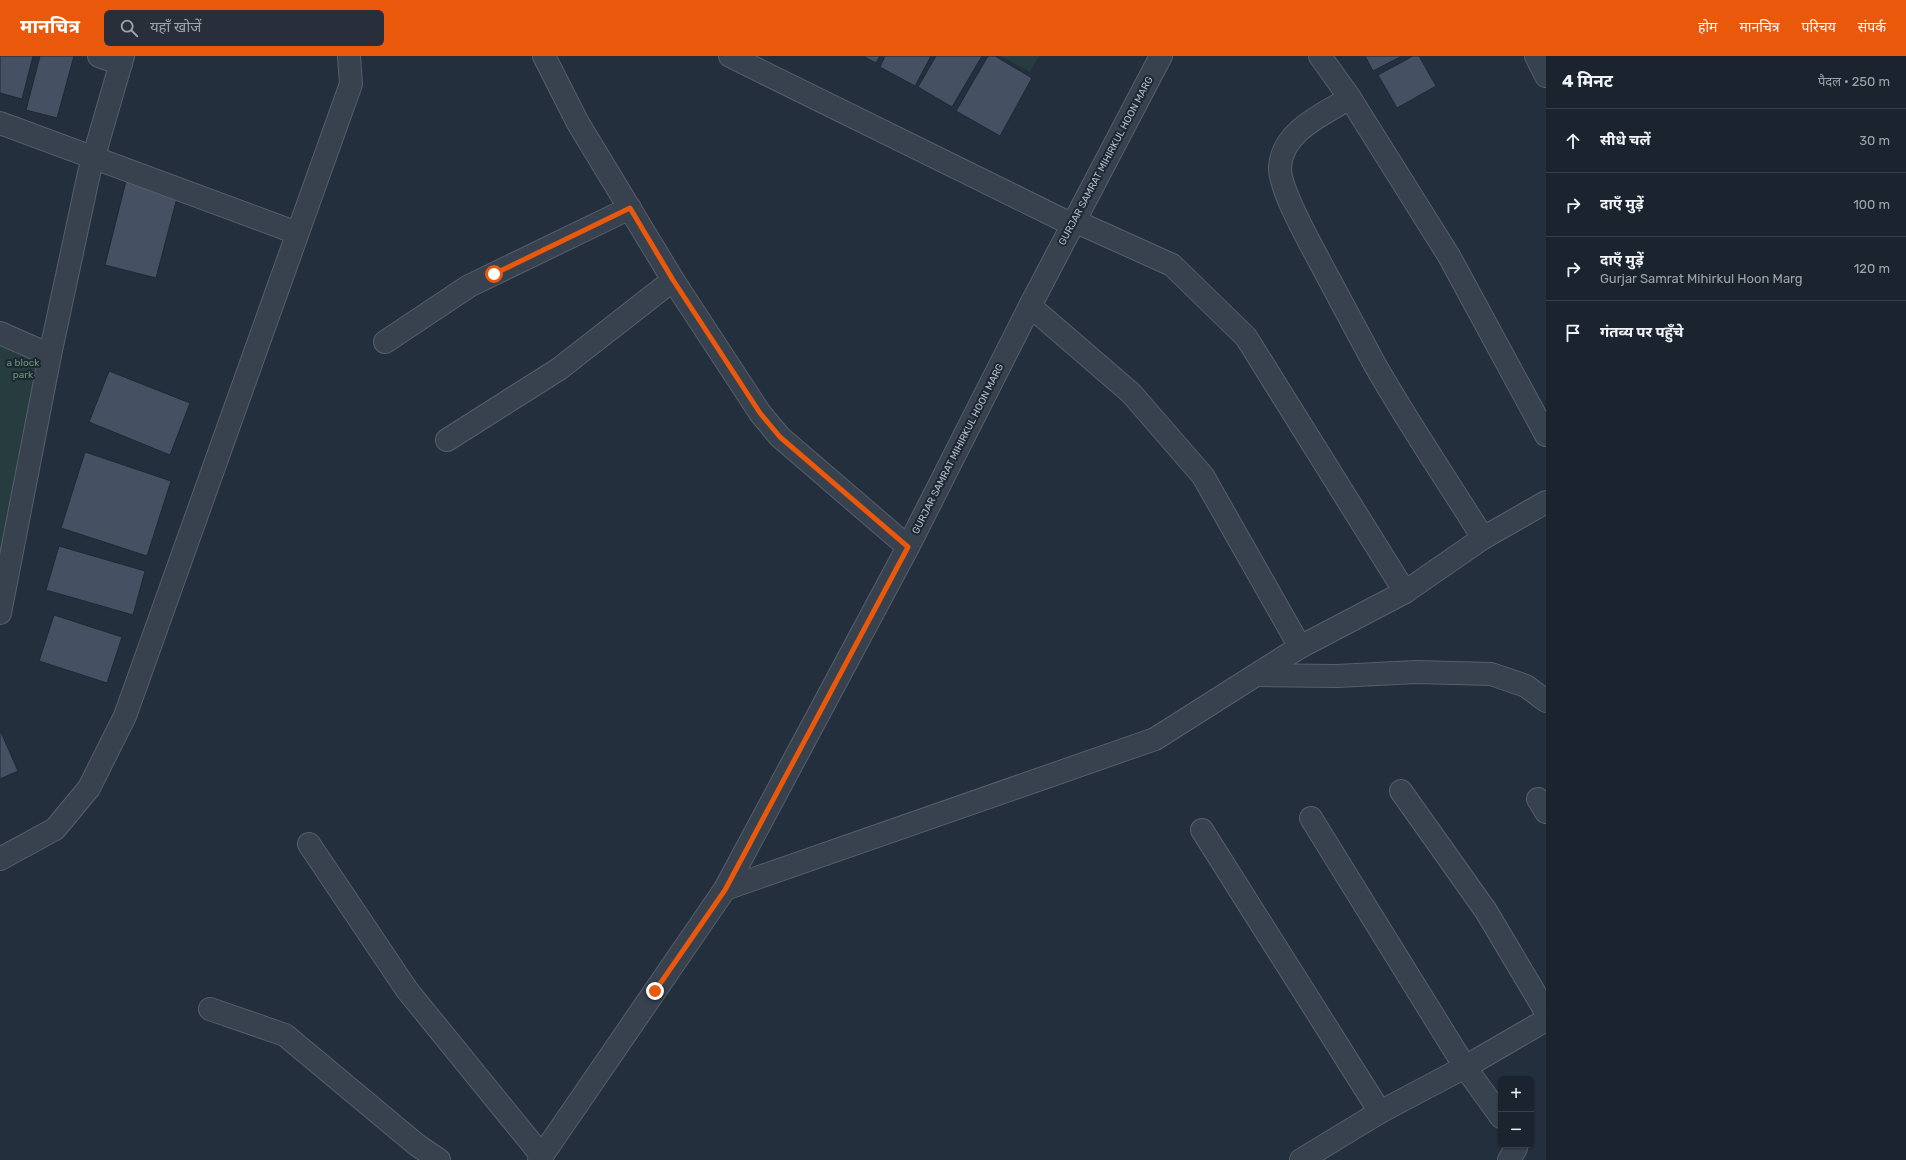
<!DOCTYPE html>
<html lang="hi">
<meta charset="utf-8">
<style>
:root{--surface:#1b232e;--page:#282f3a;--text:#f1f3f6;--muted:#a0a4aa;--line:#39404a;--accent:#ea580c}
body{margin:0;font-family:Rubik,"Noto Sans Devanagari",sans-serif;background:var(--page);color:var(--text)}
.controls{position:absolute;right:12px;bottom:12px;display:grid;overflow:hidden;border-radius:6px;box-shadow:0 1px 3px #0004}
.controls button{width:36px;height:36px;display:grid;place-items:center;padding:0;border:0;border-bottom:1px solid var(--line);background:var(--surface);color:var(--text);font:20px sans-serif}
.stop{position:absolute;width:12px;height:12px;margin:-9px;border:3px solid #ea580c;border-radius:50%;background:#fff}
.stop.end{background:#ea580c;border-color:#fff;box-shadow:0 1px 4px #0008}
.list{margin:0;padding:0;list-style:none}
h2{display:flex;justify-content:space-between;align-items:center;height:52px;margin:0;padding:0 16px;font-size:17px}
h2 small{font-size:13px;font-weight:400;color:var(--muted)}
.list li{display:grid;grid-template-columns:26px 1fr auto;gap:12px;align-items:center;box-sizing:border-box;height:64px;padding:0 16px;border-top:1px solid var(--line)}
.list b{display:block;font-size:15px;white-space:nowrap}
.list p{margin:0;font-size:13px;white-space:nowrap;color:var(--muted)}
.list em{font-size:13px;font-style:normal;color:var(--muted)}
.icon{flex:none;width:22px;height:22px;fill:none;stroke:currentColor;stroke-width:2;stroke-linecap:round;stroke-linejoin:round}
.map{position:relative;flex:none;width:1546px;height:1104px;overflow:hidden}
header{display:flex;align-items:center;gap:24px;box-sizing:border-box;height:56px;padding:0 20px;background:var(--accent);color:#fff}
header strong{font-size:19px}
nav{display:flex;gap:22px;margin-inline-start:auto;font-size:14px}
.search{width:280px;height:36px;background:var(--page);display:flex;align-items:center;gap:10px;box-sizing:border-box;padding:0 14px;border-radius:6px;color:var(--muted);font-size:15px}
main{display:flex}
aside{flex:1;background:var(--surface)}
.map>svg:first-child{display:block}
.green{fill:#263c3f}
.building{fill:#455162;stroke:#1f2835}
.lines{fill:none;stroke-linecap:round;stroke-linejoin:round}
.minor-casing{stroke:#565f6c;stroke-width:24}
.minor{stroke:#38414e;stroke-width:22}
.route{stroke:#ea580c;stroke-width:5}
.labels{text-anchor:middle;dominant-baseline:central;stroke-width:4;stroke-linejoin:round;paint-order:stroke}
.street-label{font-size:10px;fill:#b4bcc9;stroke:#1d2633}
.park-label{font-size:10px;fill:#6b9a76;stroke:#1d2633}
</style>
<header>
<strong>मानचित्र</strong>
<div class="search"><svg class="icon" aria-label="search" viewBox="0 0 24 24"><circle cx="10" cy="10" r="6"/><path d="M15 15l6 6"/></svg>यहाँ खोजें</div>
<nav><a>होम</a><a>मानचित्र</a><a>परिचय</a><a>संपर्क</a></nav>
</header>
<main>
<div class="map">
<svg width="1546" height="1104" viewBox="0 0 1546 1104">
<rect width="100%" height="100%" fill="#242f3e"/>
<g class="green">
<path d="M1000,0H1039L1030,16Z"/>
<path d="M0,277L50,299L0,557Z"/>
</g>
<g class="building">
<path d="M0,0H33L22,43L0,37Z"/>
<path d="M40,0H74L57,62L26,54Z"/>
<path d="M863,0H880L876,7Z"/>
<path d="M885,0H931L915,30L880,11Z"/>
<path d="M936,0H982L952,51L918,31Z"/>
<path d="M988,0H995L1032,22L1000,80L956,55Z"/>
<path d="M1365,0H1402L1373,15Z"/>
<path d="M1413,0H1419L1436,30L1397,52L1378,19Z"/>
<path d="M126,125L178,138L156,222L105,209Z"/>
<path d="M109,315L190,347L170,399L89,366Z"/>
<path d="M85,396L171,425L147,500L61,472Z"/>
<path d="M59,490L145,515L133,559L46,534Z"/>
<path d="M54,559L122,581L107,627L39,605Z"/>
<path d="M0,674L18,715L0,723Z"/>
</g>
<g class="lines">
<g class="minor-casing">
<g id="minor">
<path d="M99,0L121,8"/>
<path d="M544,0L578,67L673,224L760,357L780,381L908,491"/>
<path d="M730,0L1073,169L1079,167L1172,209L1246,281L1405,536"/>
<path d="M1320,0L1350,42L1449,200L1546,379"/>
<path d="M1536,0L1546,20"/>
<path d="M1350,42C1324,58 1282,75 1280,111C1279,133 1310,187 1321,208C1339,241 1356,274 1374,307C1408,367 1447,424 1483,482"/>
<path d="M0,67L297,177"/>
<path d="M1030,250L1131,337L1203,420L1300,591"/>
<path d="M0,277L50,299"/>
<path d="M385,286L469,230L630,152"/>
<path d="M447,384L559,313L673,224"/>
<path d="M0,557L50,299L89,117L123,0"/>
<path d="M1257,619L1337,620L1416,616L1491,618L1526,630L1546,645"/>
<path d="M1401,735L1486,855L1546,956"/>
<path d="M1538,743L1546,756"/>
<path d="M1311,762L1465,1011L1501,1061"/>
<path d="M1202,774L1380,1056"/>
<path d="M309,788L407,934L542,1100"/>
<path d="M0,803L55,773L89,732L125,660L351,28L349,0"/>
<path d="M725,833L1155,683L1300,591L1405,536L1483,482L1546,446"/>
<path d="M210,953L285,979L417,1089L439,1104"/>
<path d="M539,1104L725,833L908,491L1030,250L1161,0"/>
<path d="M1301,1104L1380,1056L1465,1011L1546,964"/>
<path d="M1509,1104L1516,1092L1515,1089"/>
</g>
</g>
<use href="#minor" class="minor"/>
</g>
<g class="lines">
<path class="route" d="M494,218L630,152L673,224L760,357L780,381L908,491L725,834L655,935"/>
</g>
<g class="labels">
<g class="street-label">
<text transform="translate(1106 105) rotate(-62)">GURJAR SAMRAT MIHIRKUL HOON MARG</text>
<text transform="translate(958 393) rotate(-63)">GURJAR SAMRAT MIHIRKUL HOON MARG</text>
</g>
<g class="park-label">
<text x="23" y="307">a block<tspan x="23" dy="12">park</tspan></text>
</g>
</g>
</svg>
<div class="controls">
<button>+</button>
<button>−</button>
</div>
<div class="stop" style="left:494px;top:218px"></div>
<div class="stop end" style="left:655px;top:935px"></div>
</div>
<aside>
<h2>4 मिनट<small>पैदल · 250 m</small></h2>
<ul class="list">
<li><svg class="icon" aria-label="ahead" viewBox="0 0 24 24"><path d="M12 20V5M6 11l6-6 6 6"/></svg><div><b>सीधे चलें</b></div><em>30 m</em></li>
<li><svg class="icon" aria-label="right" viewBox="0 0 24 24"><path d="M7 20v-9h11M14 6l5 5-5 5"/></svg><div><b>दाएँ मुड़ें</b></div><em>100 m</em></li>
<li><svg class="icon" aria-label="right" viewBox="0 0 24 24"><path d="M7 20v-9h11M14 6l5 5-5 5"/></svg><div><b>दाएँ मुड़ें</b><p>Gurjar Samrat Mihirkul Hoon Marg</p></div><em>120 m</em></li>
<li><svg class="icon" aria-label="arrive" viewBox="0 0 24 24"><path d="M6 21V4h12l-3 4 3 4H6"/></svg><div><b>गंतव्य पर पहुँचे</b></div></li>
</ul>
</aside>
</main>
